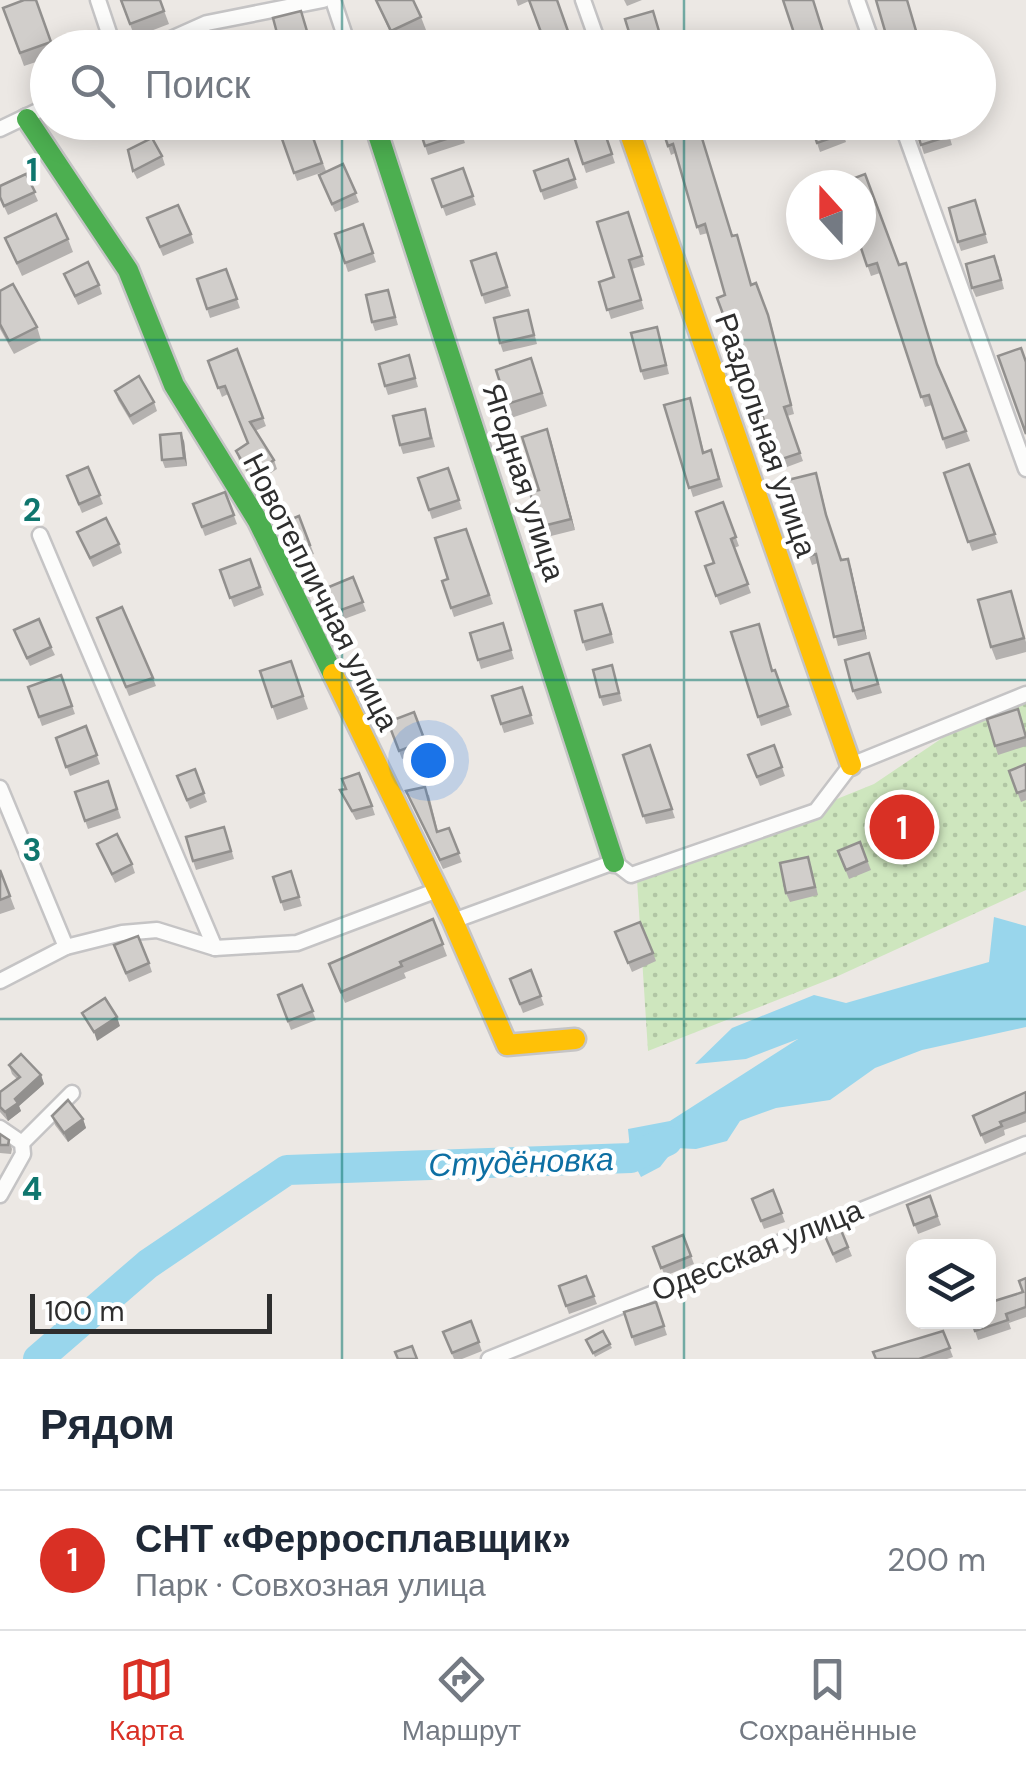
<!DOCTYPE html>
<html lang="ru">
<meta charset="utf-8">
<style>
:root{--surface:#fff;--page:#f2f2f3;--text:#1f2937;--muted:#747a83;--line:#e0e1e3;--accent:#d93025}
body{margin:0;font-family:"DM Sans",sans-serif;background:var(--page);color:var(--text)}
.controls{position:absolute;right:30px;bottom:30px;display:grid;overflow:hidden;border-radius:20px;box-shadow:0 5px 25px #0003}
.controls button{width:90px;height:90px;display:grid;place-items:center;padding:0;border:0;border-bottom:2px solid var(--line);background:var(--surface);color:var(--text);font:50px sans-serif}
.compass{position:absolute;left:786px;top:170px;width:90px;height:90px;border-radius:50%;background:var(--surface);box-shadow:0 5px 25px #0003;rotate:339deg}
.scale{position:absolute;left:30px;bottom:25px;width:242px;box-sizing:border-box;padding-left:10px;border:5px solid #2e2e2e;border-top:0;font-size:28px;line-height:35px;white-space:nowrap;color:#2e2e2e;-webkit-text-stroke:8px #fff;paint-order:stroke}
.you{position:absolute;left:428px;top:760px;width:35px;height:35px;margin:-25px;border:8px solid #fff;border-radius:50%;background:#1a73e8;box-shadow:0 0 0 15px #1a73e833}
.badge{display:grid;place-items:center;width:65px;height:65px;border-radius:50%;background:var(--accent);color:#fff;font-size:32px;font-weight:700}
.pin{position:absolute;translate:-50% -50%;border:5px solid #fff;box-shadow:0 2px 10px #0006}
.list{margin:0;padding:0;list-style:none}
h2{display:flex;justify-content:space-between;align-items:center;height:130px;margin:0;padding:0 40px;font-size:42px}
h2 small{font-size:32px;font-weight:400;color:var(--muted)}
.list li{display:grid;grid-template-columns:65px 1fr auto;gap:30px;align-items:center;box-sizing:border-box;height:140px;padding:0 40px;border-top:2px solid var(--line)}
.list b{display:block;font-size:38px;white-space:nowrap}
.list p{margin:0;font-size:32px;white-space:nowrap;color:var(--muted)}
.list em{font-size:32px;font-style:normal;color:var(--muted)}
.icon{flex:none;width:55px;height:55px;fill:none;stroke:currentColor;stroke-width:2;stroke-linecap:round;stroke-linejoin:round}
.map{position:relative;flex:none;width:1026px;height:1359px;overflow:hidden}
.search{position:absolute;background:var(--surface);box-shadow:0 5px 25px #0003;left:30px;right:30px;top:30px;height:110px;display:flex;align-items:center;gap:25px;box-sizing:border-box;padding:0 35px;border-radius:55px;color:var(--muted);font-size:38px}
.sheet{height:270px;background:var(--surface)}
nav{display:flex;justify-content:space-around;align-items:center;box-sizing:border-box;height:140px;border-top:2px solid var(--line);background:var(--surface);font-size:28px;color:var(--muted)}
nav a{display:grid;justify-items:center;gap:5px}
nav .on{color:var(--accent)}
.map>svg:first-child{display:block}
.garden{fill:url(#garden-dots)}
.water{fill:#99d6ec}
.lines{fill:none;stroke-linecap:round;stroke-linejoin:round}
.river{stroke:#99d6ec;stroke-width:30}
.street-casing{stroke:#c5c4c5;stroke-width:19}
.fast-casing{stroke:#c5c4c5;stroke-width:25}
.slow-casing{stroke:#c5c4c5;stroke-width:25}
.street{stroke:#fcfcfb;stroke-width:14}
.fast{stroke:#4caf50;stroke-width:20}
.slow{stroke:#ffc107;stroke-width:20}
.wall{fill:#b4b1af}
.shaded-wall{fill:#92908e}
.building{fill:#d1cecb;stroke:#92908e;stroke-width:2.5}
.grid{fill:none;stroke:#0f766e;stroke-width:2.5;stroke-opacity:0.55}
.labels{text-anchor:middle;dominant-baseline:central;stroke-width:9;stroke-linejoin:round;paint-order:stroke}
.street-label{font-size:30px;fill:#2e2e2e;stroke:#fff}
.water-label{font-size:32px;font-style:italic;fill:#0d6fa3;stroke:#fff}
.grid-label{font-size:32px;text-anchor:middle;font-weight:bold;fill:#0f766e;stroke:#fff;stroke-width:9;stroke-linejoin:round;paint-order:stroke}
</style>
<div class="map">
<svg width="1026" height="1359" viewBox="0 0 1026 1359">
<defs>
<pattern id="garden-dots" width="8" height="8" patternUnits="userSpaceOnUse" patternTransform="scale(2.5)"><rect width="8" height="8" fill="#cee6be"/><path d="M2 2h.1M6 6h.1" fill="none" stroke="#b1c6a4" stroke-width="1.8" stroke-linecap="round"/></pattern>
</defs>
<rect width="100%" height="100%" fill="#ece8e4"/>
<path class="garden" d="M1026,702V890L838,976L648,1051L637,880L874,784L963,724Z"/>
<path class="water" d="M994,917L1026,926V1027L922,1050L875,1068L830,1100L776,1108L740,1121L727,1141L696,1149L675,1148L660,1167L641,1177L631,1158L628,1129L670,1121L798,1039L746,1059L695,1064L732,1028L814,995L846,1003L989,962Z"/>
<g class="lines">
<path class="river" d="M38,1359L148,1264L287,1170L631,1158L667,1141"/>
<g class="street-casing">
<g id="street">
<path d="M98,0L114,48"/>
<path d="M333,0L349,48"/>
<path d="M583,0L600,48"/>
<path d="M857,0L874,48"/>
<path d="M151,48L207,23L323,0"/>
<path d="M901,122L1026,469"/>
<path d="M0,129L48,106"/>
<path d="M40,535L215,948"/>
<path d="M0,788L66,947"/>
<path d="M453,921L614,862L631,875L816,811L851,765L1026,694"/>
<path d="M0,981L66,947L122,933L157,930L215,948L297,943L435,891"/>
<path d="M0,1128L22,1143L23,1154L0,1195"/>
<path d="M22,1143L72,1093"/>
<path d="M489,1359L1026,1144"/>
</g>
</g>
<g class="fast-casing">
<g id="fast">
<path d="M27,119L128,270L174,385L258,521L333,674"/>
<path d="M374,122L614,862"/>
</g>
</g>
<g class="slow-casing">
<g id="slow">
<path d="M626,122L851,765"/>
<path d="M333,674L453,921L507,1045L575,1039"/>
</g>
</g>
<use href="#street" class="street"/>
<use href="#fast" class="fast"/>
<use href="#slow" class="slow"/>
</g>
<g class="wall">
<path d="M36,0L53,48H48V58L24,66L3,8Z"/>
<path d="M120,0H160L169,24L135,37Z"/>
<path d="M376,0L421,17L426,30L395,44Z"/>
<path d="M516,0H557L573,43L559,48H546L529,1L518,6Z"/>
<path d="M624,0H642L627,6Z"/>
<path d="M417,122H458L465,143L428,155Z"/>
<path d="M601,122L615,163L586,173L570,124Z"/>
<path d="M660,122L733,236L752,285L771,323L794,414L787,416L803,461L779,470L739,336L732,338L717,298L725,295L708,233L700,235L675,153L671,155Z"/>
<path d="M810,122H839L846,142L820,152Z"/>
<path d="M914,122H945L952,145L924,154Z"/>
<path d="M310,129L326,171L297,181L282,139Z"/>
<path d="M162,156L165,165L137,179L133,171Z"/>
<path d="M568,159L578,188L544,200L534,171Z"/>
<path d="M343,164L359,202L335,212L319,175Z"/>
<path d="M463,168L476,205L446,216L432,179Z"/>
<path d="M26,174L38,201L8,215L0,198V186Z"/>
<path d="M861,185L966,431L970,441L946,449L932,405L925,407L880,273L871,276L860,245H861Z"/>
<path d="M975,200L988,243L961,251L958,242Z"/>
<path d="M628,212L645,265L632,269L644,309L611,319L599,282L614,277Z"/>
<path d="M147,218L191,234L194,243L163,256Z"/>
<path d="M363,224L376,262L348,272L335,234Z"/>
<path d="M5,238L68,239L73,252L22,276Z"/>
<path d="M496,253L511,296L485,304L471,261Z"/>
<path d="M998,265L1004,289L976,297L972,288Z"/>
<path d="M226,269L240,308L210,318L197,279Z"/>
<path d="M64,274L99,285L102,294L78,305Z"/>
<path d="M388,290L398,325L375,331L372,322Z"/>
<path d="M0,291L37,327L41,340L14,354L0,329Z"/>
<path d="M528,310L537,344L503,352L500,343Z"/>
<path d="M660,336L669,374L644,380L641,371Z"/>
<path d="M237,349L266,426L255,431L274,460L277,469L254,484L239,460L236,451L248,443L228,394L222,397L208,361Z"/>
<path d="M409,355L418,387L388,395L385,386Z"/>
<path d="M531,358L547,406L511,418L496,370Z"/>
<path d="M115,391L154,402L157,411L133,425L118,400Z"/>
<path d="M690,398L704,452L711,450L723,487L693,497L664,405Z"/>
<path d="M425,409L435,447L403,454L400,445Z"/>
<path d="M547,429L575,530L543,538L539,527V490Z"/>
<path d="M184,441L187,466L165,468L162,460Z"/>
<path d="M969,464L998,543L972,551L944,473Z"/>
<path d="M88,467L103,504L82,513L67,476Z"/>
<path d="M448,468L462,509L432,519L418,478Z"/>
<path d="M784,481L819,482L829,524L842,560L851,568L867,639L838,646L818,563L812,565Z"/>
<path d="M225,492L237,524L205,536L193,504Z"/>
<path d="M723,502L739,546L734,548L751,593L720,605L705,566L714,563Z"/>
<path d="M299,516L314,554L293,562L277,525Z"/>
<path d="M466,529L493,604L454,617L451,608L448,579Z"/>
<path d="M77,532L119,544L122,553L93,567Z"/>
<path d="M250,559L264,595L234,607L220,570Z"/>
<path d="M353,577L366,611L336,622L324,589Z"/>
<path d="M1015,604L1026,642V652L996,660L991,647Z"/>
<path d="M606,612L614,643L586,651L583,642Z"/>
<path d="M97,618L153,678L156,686L129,696Z"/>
<path d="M503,623L514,659L481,669L470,633Z"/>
<path d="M731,632L762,633L773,671L775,670L792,715L761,726Z"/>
<path d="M18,639L51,647L55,655L30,666Z"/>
<path d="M869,653L882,693L857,700L853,691Z"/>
<path d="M291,661L308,709L277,720L260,671Z"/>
<path d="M612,665L622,701L603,706L600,697Z"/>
<path d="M61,675L75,714L42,726L28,687Z"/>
<path d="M522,687L534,724L504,733L501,724Z"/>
<path d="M414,712L428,750L402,759L388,722Z"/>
<path d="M987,719L1026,735V746L998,755Z"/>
<path d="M86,726L100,764L70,776L56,738Z"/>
<path d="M650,745L675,818L646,824L623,755Z"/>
<path d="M774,745L785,776L760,786L748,755Z"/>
<path d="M1026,764V800L1021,802L1009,771Z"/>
<path d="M195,769L207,802L190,809L177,776Z"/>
<path d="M108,781L121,818L88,829L75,792Z"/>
<path d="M346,789L372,806L375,815L356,820L340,790Z"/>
<path d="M406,791L429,795L438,832L449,828L462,862L443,869Z"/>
<path d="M227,835L234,859L196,870L193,861Z"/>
<path d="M860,842L871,870L849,879L838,851Z"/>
<path d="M97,844L132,864L135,873L115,883Z"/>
<path d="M811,866L818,895L790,902L786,893Z"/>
<path d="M0,870L15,909L0,914Z"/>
<path d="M291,871L302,906L284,911L273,877Z"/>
<path d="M433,919L447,956L404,973L406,978L345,1003L329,964Z"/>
<path d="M615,932L653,953L656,961L632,972Z"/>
<path d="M114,945L149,963L152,972L129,982Z"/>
<path d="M531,970L544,1005L523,1013L510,979Z"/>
<path d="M302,985L316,1020L291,1030L278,995Z"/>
<path d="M9,1065L41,1075L44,1084L19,1106L21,1111L8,1121L0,1112V1092L17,1079L12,1074Z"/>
<path d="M1026,1092V1122L1004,1130L1005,1135L985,1144L973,1116Z"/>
<path d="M52,1116L83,1119L86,1128L68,1142L55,1125Z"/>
<path d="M0,1134L9,1140L12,1149L11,1154L0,1153Z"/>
<path d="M773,1190L785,1222L764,1229L752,1199Z"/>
<path d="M930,1196L941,1225L918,1234L907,1205Z"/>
<path d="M841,1230L852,1256L836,1263L825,1236Z"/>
<path d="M683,1235L694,1264L665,1276L653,1247Z"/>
<path d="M586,1276L597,1304L569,1314L559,1286Z"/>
<path d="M1026,1278V1317L1009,1323L1011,1329L978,1340L972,1322L1023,1292Z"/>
<path d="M656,1302L667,1335L635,1346L624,1312Z"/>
<path d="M471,1321L482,1351L462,1359H454L443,1332Z"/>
<path d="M603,1331L612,1348L595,1357L586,1340Z"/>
<path d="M943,1331L953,1357L947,1359H876Z"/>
</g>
<g class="shaded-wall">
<path d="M547,429L551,440L575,530L571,519Z"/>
<path d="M181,433L184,441L187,466L184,458Z"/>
<path d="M848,559L851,568L867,639L864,630Z"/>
<path d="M117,1017L120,1026L97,1041L94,1032Z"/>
<path d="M41,1075L44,1084L19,1106L21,1111L8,1121L5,1112L15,1099Z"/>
<path d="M83,1119L86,1128L68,1142L64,1133Z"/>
</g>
<g class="building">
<path d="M24,0H36L51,42L20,53L3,8Z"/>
<path d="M121,0H160L164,11L130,24Z"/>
<path d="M376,0H413L421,17L391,31Z"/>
<path d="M529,0H557L569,34L545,43Z"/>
<path d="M783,0H813L828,48H799Z"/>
<path d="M876,0H907L921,48H890Z"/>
<path d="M301,11L312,48H281L273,18Z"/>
<path d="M653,11L664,48H634L625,19Z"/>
<path d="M417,122H458L462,134L425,146Z"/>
<path d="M576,122H601L612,154L583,164L570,124Z"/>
<path d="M660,122H697L732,236L737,235L751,285L756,283L768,315L791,405L784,407L800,453L776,461L736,327L729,330L717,298L725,295L705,224L697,227L673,144L668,146Z"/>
<path d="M810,122H839L843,134L817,143Z"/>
<path d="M914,122H944L949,136L921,145Z"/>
<path d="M310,129L322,163L294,173L282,139Z"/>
<path d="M152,138L162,156L133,171L128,150Z"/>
<path d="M568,159L575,179L541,191L534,171Z"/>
<path d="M343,164L356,193L332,204L319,175Z"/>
<path d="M463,168L473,196L442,207L432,179Z"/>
<path d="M26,174L35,192L4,206L0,197V186Z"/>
<path d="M865,174L899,265L906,263L937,364L966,431L943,439L929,395L921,397L877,263L867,266L860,245H861L862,222L861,185H845L844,182Z"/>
<path d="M975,200L985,234L958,242L949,208Z"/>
<path d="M178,205L191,234L160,247L147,218Z"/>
<path d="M628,212L642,256L629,260L641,300L607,310L599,282L614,277L597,222Z"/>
<path d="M56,214L68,239L17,263L5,238Z"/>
<path d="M363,224L373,253L345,263L335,234Z"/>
<path d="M496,253L507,287L482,295L471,261Z"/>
<path d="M994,256L1001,280L972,288L966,264Z"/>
<path d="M88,262L99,285L75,296L64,274Z"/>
<path d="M226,269L237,299L207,309L197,279Z"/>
<path d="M13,284L37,327L9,341L0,324V291Z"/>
<path d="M388,290L395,317L372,322L366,295Z"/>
<path d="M528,310L534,335L500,343L494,318Z"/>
<path d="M657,327L666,365L641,371L631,333Z"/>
<path d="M1021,348L1026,362V434L998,356Z"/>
<path d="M237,349L263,418L250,422L274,460L250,475L236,451L248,443L225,386L218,388L208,361Z"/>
<path d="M409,355L415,378L385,386L379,364Z"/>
<path d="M531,358L542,393L507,404L496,370Z"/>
<path d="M139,376L154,402L130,416L115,391Z"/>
<path d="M690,398L703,453L711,450L719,479L689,488L664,405Z"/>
<path d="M425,409L431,438L400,445L393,416Z"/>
<path d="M547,429L571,519L539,527L530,492L539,490L522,437Z"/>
<path d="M181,433L184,458L162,460L160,435Z"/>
<path d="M969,464L995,534L968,542L944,473Z"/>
<path d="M88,467L100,495L79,504L67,476Z"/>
<path d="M448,468L459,500L429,510L418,478Z"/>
<path d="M816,473L826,515L841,560L848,559L864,630L834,637L816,554L809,556L784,481Z"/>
<path d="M225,492L234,515L202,527L193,504Z"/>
<path d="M723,502L736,537L731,539L748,584L716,596L705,566L714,563L696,512Z"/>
<path d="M299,516L310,545L290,553L277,525Z"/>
<path d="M106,518L119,544L90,558L77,532Z"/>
<path d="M466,529L489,595L451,608L442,581L448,579L435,538Z"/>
<path d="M250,559L260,587L230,598L220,570Z"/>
<path d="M353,577L363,602L333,613L324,589Z"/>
<path d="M1011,591L1024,638L991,647L978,600Z"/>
<path d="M602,604L611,634L583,642L575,611Z"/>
<path d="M122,607L153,678L126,687L97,618Z"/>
<path d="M39,619L51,647L27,658L14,630Z"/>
<path d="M503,623L511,650L478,660L470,633Z"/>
<path d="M759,624L772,671L775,670L788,706L758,717L731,632Z"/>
<path d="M869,653L878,684L853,691L845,660Z"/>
<path d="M291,661L303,696L272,707L260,671Z"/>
<path d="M612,665L619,693L600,697L593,670Z"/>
<path d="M61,675L72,706L39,717L28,687Z"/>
<path d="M522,687L531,715L501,724L492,696Z"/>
<path d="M1018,709L1026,737L995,746L987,719Z"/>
<path d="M414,712L425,741L399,751L388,722Z"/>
<path d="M86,726L97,755L66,767L56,738Z"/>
<path d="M650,745L672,809L643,816L623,755Z"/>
<path d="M774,745L782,767L757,777L748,755Z"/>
<path d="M1026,764V790L1017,793L1009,771Z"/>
<path d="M195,769L204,793L187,800L177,776Z"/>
<path d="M359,773L372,806L352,811L340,790L346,789L342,779Z"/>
<path d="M108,781L117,809L85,821L75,792Z"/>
<path d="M425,787L437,832L449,828L459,853L440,860L406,791Z"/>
<path d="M224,827L231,851L193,861L186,837Z"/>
<path d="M117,834L132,864L112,874L97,844Z"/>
<path d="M860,842L867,861L846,870L838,851Z"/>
<path d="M808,857L815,887L786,893L780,863Z"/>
<path d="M0,870L10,896L0,900Z"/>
<path d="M291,871L299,897L281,902L273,877Z"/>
<path d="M433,919L443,944L400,962L402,966L341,992L329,964Z"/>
<path d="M640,922L653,953L628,963L615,932Z"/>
<path d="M138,936L149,963L126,973L114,945Z"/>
<path d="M531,970L541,996L520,1004L510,979Z"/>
<path d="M302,985L313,1011L288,1021L278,995Z"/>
<path d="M105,998L117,1017L94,1032L82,1013Z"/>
<path d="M21,1054L41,1075L15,1099L18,1103L5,1112L0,1107V1092L20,1077L9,1065Z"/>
<path d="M1026,1092V1112L1000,1122L1002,1126L981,1135L973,1116Z"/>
<path d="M68,1100L83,1119L64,1133L52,1116Z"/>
<path d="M0,1134L9,1140L8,1145H0Z"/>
<path d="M773,1190L782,1213L761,1221L752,1199Z"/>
<path d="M930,1196L937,1216L914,1225L907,1205Z"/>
<path d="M841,1230L848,1247L833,1254L825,1236Z"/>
<path d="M683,1235L691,1256L661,1268L653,1247Z"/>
<path d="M586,1276L594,1296L566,1306L559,1286Z"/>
<path d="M1026,1278V1307L1006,1314L1008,1320L975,1331L972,1322H988V1303L1023,1292L1019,1281Z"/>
<path d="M656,1302L664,1326L632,1337L624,1312Z"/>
<path d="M471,1321L479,1342L452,1353L443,1332Z"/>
<path d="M603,1331L610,1344L593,1353L586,1340Z"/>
<path d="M943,1331L950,1348L919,1359H876L873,1352Z"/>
<path d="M412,1346L417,1359H398L395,1352Z"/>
</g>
<path class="grid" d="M342,0V48M684,0V48M342,122V1359M684,122V1359M0,340H1026M0,680H1026M0,1019H1026"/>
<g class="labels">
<g class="street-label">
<text transform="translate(766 435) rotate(71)">Раздольная улица</text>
<text transform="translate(524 482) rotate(72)">Ягодная улица</text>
<text transform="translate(321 592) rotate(63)">Новотепличная улица</text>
<text transform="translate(757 1250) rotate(-22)">Одесская улица</text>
</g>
<g class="water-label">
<text transform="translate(521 1162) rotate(-2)">Студёновка</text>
</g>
</g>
<g class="grid-label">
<text x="32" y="181">1</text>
<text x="32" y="521">2</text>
<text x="32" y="861">3</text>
<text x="32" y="1200">4</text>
</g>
</svg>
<div class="controls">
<button><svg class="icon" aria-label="layers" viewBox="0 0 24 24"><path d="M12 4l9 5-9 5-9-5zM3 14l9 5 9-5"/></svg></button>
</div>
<svg class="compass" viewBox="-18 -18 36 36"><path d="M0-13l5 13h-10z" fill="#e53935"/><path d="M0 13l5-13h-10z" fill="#747a83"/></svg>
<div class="scale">100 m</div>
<div class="you"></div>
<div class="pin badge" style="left:902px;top:827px">1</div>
<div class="search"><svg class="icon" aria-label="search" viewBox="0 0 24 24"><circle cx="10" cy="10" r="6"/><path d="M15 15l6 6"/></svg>Поиск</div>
</div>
<section class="sheet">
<h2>Рядом<small></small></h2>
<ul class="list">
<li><span class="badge">1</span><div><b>СНТ «Ферросплавщик»</b><p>Парк · Совхозная улица</p></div><em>200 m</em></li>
</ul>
</section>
<nav>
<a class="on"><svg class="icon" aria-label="map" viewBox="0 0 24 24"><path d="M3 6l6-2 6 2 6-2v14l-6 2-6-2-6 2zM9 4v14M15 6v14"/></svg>Карта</a>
<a><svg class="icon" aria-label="directions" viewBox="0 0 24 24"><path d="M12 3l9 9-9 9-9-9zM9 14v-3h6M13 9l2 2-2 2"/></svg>Маршрут</a>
<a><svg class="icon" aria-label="saved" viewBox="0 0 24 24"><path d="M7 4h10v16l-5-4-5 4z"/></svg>Сохранённые</a>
</nav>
